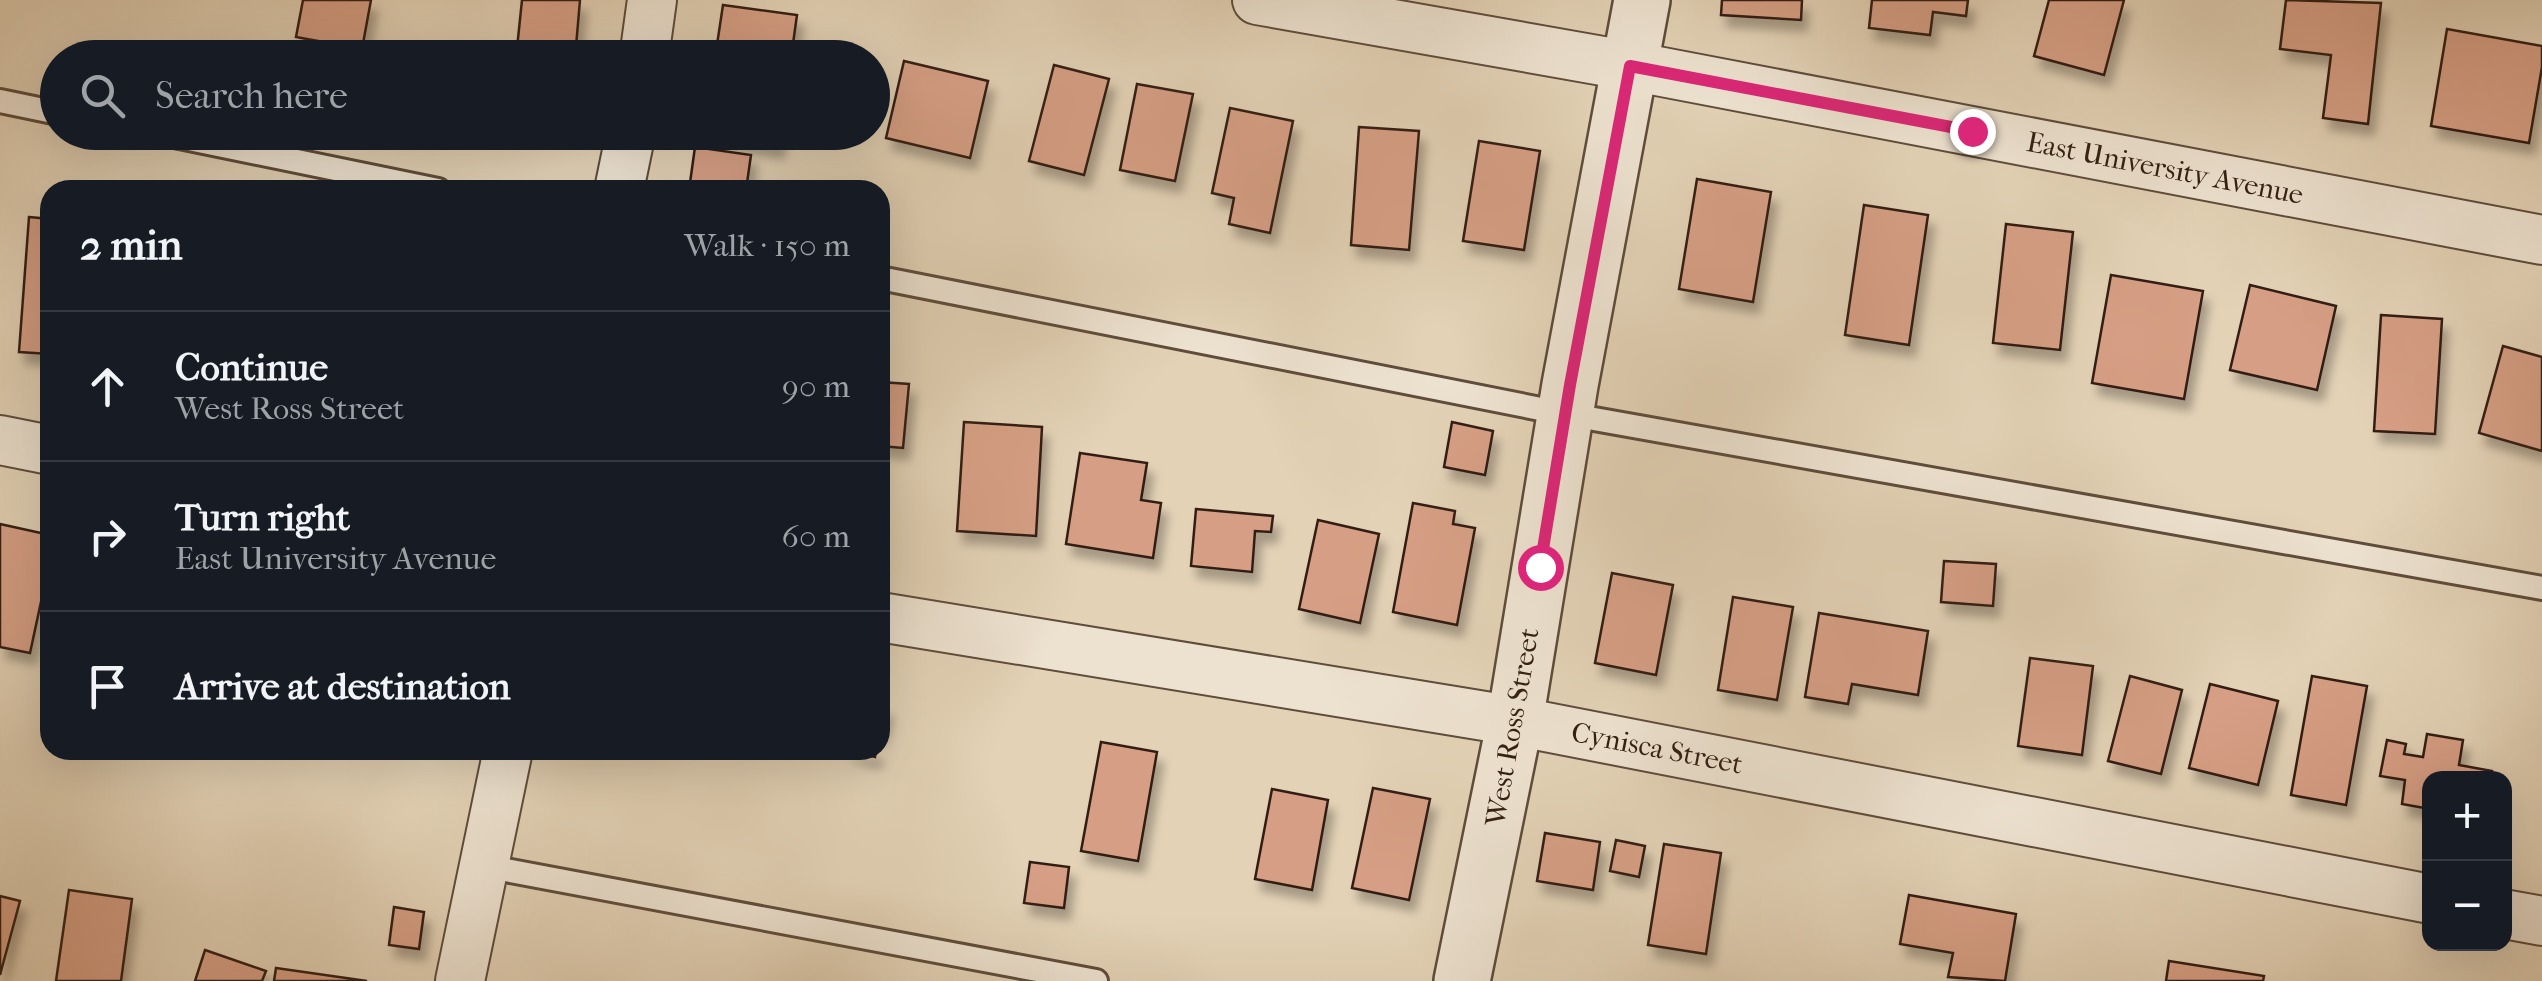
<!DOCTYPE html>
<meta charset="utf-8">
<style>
:root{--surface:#171b24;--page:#20242c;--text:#f1f3f6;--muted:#9ea1a6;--line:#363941}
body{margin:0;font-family:"IM FELL French Canon",serif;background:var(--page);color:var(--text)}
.controls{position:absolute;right:30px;bottom:30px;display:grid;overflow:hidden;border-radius:20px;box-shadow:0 10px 40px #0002}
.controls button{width:90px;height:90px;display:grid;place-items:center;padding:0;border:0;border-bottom:2px solid var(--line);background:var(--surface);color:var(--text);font:50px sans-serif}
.stop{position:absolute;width:30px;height:30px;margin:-22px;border:8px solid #db2777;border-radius:50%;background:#fff}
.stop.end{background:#db2777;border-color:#fff;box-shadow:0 2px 10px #0008}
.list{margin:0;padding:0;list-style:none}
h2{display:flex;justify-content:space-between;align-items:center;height:130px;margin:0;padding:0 40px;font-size:42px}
h2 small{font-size:32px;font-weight:400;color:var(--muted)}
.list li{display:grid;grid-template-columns:65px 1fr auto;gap:30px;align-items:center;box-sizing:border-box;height:150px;padding:0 40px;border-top:2px solid var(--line)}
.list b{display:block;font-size:38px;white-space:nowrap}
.list p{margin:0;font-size:32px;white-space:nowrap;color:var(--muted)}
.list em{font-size:32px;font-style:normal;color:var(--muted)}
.icon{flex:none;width:55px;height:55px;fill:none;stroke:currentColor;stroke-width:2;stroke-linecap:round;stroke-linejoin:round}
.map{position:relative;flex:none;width:2542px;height:981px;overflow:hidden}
.search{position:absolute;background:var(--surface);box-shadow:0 10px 40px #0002;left:40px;top:40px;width:850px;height:110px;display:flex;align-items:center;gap:25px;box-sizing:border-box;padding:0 35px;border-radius:55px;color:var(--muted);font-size:38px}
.panel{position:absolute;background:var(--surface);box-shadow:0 10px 40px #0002;left:40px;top:180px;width:850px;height:580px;border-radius:30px}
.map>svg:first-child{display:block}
.building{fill:#d69f85;stroke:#331f12;stroke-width:2.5;filter:url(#shadow)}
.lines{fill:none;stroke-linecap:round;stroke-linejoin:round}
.service-casing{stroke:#5f4c3b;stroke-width:28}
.minor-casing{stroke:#5f4c3b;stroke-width:52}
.tertiary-casing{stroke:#5f4c3b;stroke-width:60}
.service{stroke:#ede2d0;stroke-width:22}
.minor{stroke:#ede2d0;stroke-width:48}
.tertiary{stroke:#ede2d0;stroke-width:55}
.route{stroke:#db2777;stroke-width:12}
.labels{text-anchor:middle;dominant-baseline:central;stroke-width:8;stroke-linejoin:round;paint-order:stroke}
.street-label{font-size:28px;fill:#331f12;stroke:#ede2d0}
</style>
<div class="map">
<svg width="2542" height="981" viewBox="0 0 2542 981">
<defs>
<filter id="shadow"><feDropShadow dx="6" dy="11" stdDeviation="5" flood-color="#0004"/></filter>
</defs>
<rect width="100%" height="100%" fill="#e3d2b6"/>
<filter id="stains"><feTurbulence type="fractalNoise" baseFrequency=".002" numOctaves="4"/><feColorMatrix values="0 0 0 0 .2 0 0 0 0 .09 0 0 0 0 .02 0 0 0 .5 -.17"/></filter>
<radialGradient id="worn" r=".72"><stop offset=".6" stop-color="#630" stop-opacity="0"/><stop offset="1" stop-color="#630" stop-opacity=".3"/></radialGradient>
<g class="building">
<path d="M303,0H371L362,49L296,37Z"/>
<path d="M522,0H580L575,58H516Z"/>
<path d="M1722,0H1802L1801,20L1721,15Z"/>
<path d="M1872,0H1968L1966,16L1933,12L1930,35L1869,28Z"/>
<path d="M2049,0H2124L2104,75L2034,56Z"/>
<path d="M2286,0L2381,3L2368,124L2323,118L2331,55L2280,49Z"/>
<path d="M723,5L797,15L791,58H715Z"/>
<path d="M2447,29L2542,46V67L2529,143L2431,126Z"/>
<path d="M904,61L988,81L970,158L886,138Z"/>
<path d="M1054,65L1109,79L1084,175L1029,161Z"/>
<path d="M1137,84L1193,94L1175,181L1120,170Z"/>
<path d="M1230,108L1293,121L1270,233L1229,224L1234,198L1212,193Z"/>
<path d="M1359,127L1419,131L1409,250L1351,245Z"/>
<path d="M704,132H780L778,147L704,136Z"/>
<path d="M1479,141L1540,151L1524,250L1463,241Z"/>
<path d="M695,147L751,155L746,190H689Z"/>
<path d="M1697,179L1771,192L1753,302L1679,289Z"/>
<path d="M1864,205L1928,215L1909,345L1845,335Z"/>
<path d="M29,217L50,219V354L19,352Z"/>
<path d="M2006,224L2073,232L2060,350L1993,343Z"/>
<path d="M2111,275L2203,291L2184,399L2092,383Z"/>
<path d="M2250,285L2336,306L2317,390L2230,370Z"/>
<path d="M2381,315L2442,319L2435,434L2374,431Z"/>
<path d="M2503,346L2542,357V451L2479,433Z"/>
<path d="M880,382L909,384L903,448L880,446Z"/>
<path d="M964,422L1042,427L1036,536L957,531Z"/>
<path d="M1452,422L1493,431L1485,475L1444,467Z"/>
<path d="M1080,453L1147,463L1141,500L1161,503L1153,558L1066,544Z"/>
<path d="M1413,503L1455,511L1453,524L1475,528L1457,625L1393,612Z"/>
<path d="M1196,509L1273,516L1271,532L1255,531L1252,572L1191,566Z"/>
<path d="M1318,520L1379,534L1360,623L1299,609Z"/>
<path d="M0,524L50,535V560L30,653L0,647Z"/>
<path d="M1944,561L1996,564L1993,606L1941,602Z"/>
<path d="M1612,573L1673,585L1656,675L1595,663Z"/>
<path d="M1733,597L1793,607L1777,700L1718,690Z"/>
<path d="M1819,613L1928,631L1918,695L1852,684L1848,704L1805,697Z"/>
<path d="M2030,658L2093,666L2082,755L2018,746Z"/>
<path d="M2130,676L2182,690L2161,774L2108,761Z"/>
<path d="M2312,676L2367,686L2346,805L2291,795Z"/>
<path d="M2210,684L2278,701L2258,785L2189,768Z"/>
<path d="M880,705L887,707L880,736Z"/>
<path d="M2427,734L2463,740L2459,765L2492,771L2491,778H2430V809L2402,804L2405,780L2380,776L2387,740L2406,744L2404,754L2423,757Z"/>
<path d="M1101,742L1157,752L1138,861L1081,851Z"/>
<path d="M846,750H876L875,757Z"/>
<path d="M1373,788L1430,799L1409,900L1352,888Z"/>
<path d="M1272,789L1328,800L1312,890L1255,879Z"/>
<path d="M1545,833L1600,842L1593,890L1537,881Z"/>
<path d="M1616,840L1645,846L1639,877L1610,871Z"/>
<path d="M1664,844L1721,853L1706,954L1648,945Z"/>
<path d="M1030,862L1069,867L1064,908L1024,903Z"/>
<path d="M69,890L132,899L121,981H56Z"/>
<path d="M1909,895L2016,914L2005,981L1948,977L1953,953L1900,944Z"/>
<path d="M0,896L20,901L0,975Z"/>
<path d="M394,907L424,912L419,949L389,945Z"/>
<path d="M205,950L266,971L262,981H195Z"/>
<path d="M2169,961L2264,976L2263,981H2166Z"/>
<path d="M276,968L367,981H274Z"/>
</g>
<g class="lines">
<g class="service-casing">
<g id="service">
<path d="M0,101L58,113"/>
<path d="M155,132L438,190"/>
<path d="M880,278L1566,414L2542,588"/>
<path d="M484,866L1096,981"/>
</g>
</g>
<g class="minor-casing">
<g id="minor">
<path d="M1257,0L1631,66L2542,240"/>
<path d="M644,58L652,0"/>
<path d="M619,190L631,132"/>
<path d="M0,440L50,450"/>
<path d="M880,617L1515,721L2430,899"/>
<path d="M2504,914L2542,921"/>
<path d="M460,981L508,750"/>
</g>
</g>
<g class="tertiary-casing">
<path id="tertiary" d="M1462,981L1515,721L1570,385L1642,0"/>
</g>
<use href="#service" class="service"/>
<use href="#minor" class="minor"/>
<use href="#tertiary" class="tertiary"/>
</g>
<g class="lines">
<path class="route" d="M1540,567L1570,385L1630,66L1972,131"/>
</g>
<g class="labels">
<g class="street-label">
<text transform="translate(2165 168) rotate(11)">East University Avenue</text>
<text transform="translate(1512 727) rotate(-80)">West Ross Street</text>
<text transform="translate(1657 748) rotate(11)">Cynisca Street</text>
</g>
</g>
<rect width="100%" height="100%" filter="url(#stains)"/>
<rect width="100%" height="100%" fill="url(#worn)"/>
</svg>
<div class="controls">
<button>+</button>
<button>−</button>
</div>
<div class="stop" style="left:1540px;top:567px"></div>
<div class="stop end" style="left:1972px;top:131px"></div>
<div class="search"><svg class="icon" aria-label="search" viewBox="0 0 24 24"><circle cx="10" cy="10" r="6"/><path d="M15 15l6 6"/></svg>Search here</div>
<section class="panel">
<h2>2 min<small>Walk · 150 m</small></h2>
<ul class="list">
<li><svg class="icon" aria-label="ahead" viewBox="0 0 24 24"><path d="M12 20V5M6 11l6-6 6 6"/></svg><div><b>Continue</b><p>West Ross Street</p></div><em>90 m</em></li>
<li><svg class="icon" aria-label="right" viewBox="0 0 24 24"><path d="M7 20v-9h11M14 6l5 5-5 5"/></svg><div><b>Turn right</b><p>East University Avenue</p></div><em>60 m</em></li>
<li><svg class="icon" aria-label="arrive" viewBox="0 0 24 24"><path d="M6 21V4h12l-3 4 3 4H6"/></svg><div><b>Arrive at destination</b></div></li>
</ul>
</section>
</div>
